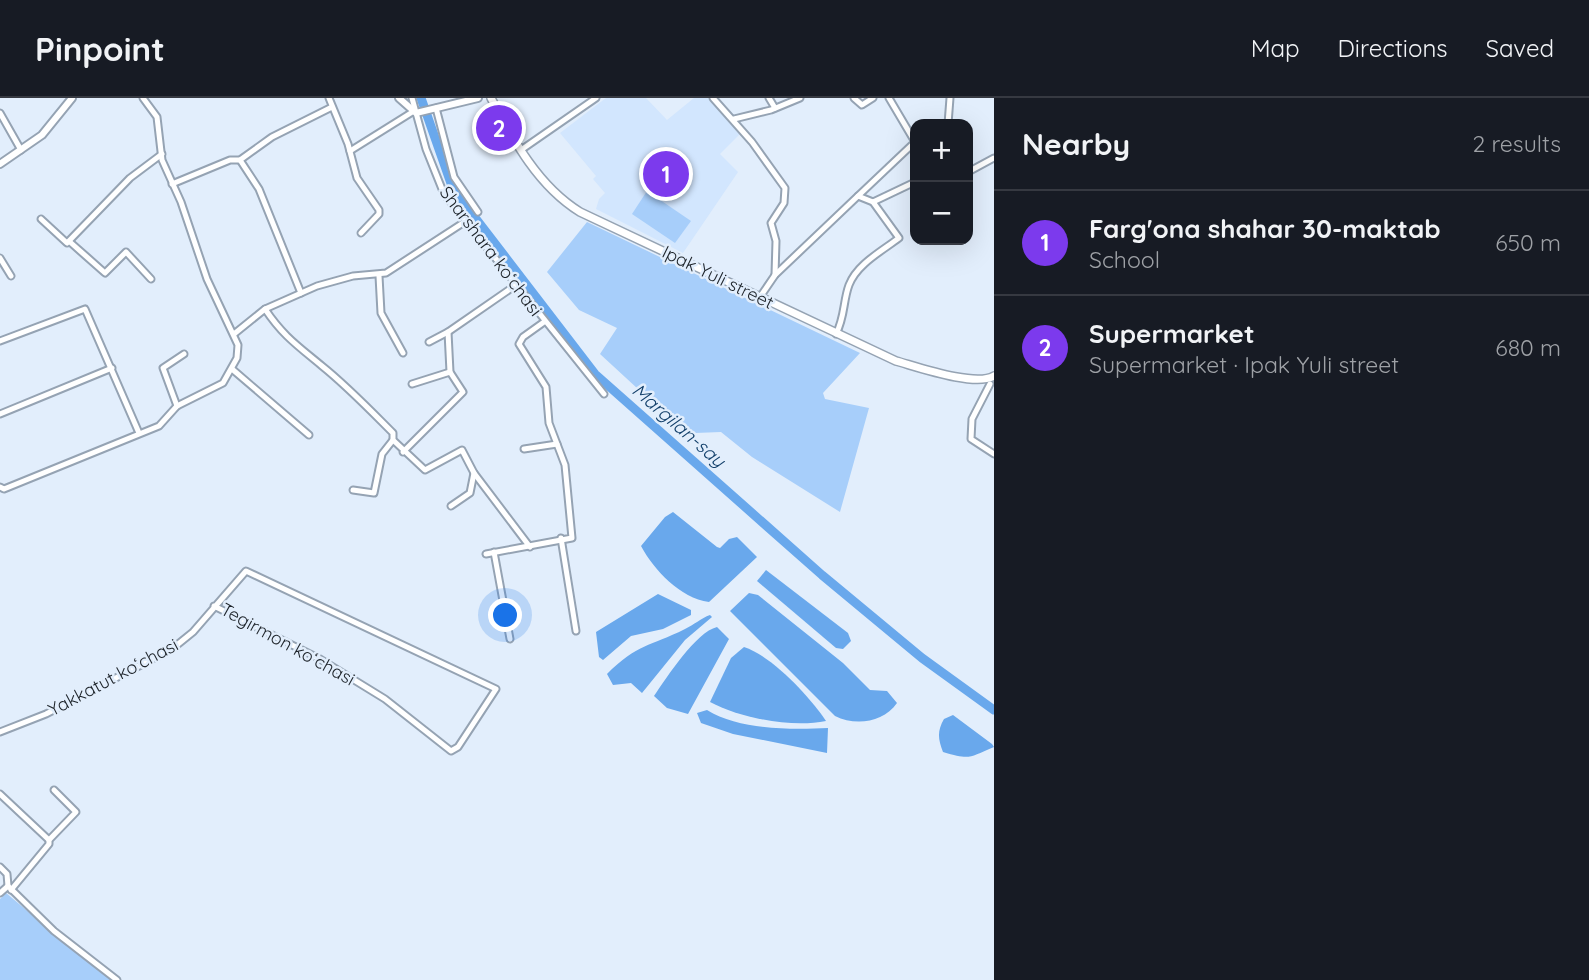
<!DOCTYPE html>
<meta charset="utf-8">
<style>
:root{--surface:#171b24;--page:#20242c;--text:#f1f3f6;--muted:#9ea1a6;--line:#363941;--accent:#7c3aed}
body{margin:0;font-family:Quicksand,sans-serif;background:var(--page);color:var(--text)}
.controls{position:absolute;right:21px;top:21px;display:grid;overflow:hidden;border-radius:14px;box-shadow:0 7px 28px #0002}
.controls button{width:63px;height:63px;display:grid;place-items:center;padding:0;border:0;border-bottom:2px solid var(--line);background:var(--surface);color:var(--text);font:35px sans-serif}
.you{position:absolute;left:506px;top:518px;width:24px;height:24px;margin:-18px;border:5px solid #fff;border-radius:50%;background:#1a73e8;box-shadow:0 0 0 10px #1a73e833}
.badge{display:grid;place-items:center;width:46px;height:46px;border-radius:50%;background:var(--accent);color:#fff;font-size:23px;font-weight:700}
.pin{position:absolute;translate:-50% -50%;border:4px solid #fff;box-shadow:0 2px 7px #0006}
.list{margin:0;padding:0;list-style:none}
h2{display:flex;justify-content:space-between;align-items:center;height:91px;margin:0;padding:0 28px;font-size:30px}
h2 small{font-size:23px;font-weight:400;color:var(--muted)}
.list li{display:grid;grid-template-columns:46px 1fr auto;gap:21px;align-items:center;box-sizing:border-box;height:105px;padding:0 28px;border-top:2px solid var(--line)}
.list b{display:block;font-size:26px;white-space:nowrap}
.list p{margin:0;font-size:23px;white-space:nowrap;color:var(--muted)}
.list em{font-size:23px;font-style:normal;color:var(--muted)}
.map{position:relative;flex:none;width:994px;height:882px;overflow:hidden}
header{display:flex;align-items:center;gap:42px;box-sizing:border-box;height:98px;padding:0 35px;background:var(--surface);border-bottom:2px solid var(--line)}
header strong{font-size:33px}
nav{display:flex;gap:38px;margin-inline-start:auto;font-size:24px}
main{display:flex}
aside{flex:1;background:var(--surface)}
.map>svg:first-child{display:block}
.built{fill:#d2e6fe}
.green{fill:#a7cefa}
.water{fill:#69a8ec}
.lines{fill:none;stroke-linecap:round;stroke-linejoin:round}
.river{stroke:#69a8ec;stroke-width:9}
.minor-casing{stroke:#95a3b3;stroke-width:9}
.tertiary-casing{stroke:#95a3b3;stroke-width:10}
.secondary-casing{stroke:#95a3b3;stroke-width:10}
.minor{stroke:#fff;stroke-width:5}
.tertiary{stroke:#fff;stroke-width:6}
.secondary{stroke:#fff;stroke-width:7}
.labels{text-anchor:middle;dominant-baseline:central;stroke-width:5;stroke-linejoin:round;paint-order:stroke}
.street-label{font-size:18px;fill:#1c2228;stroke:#e2eefc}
.water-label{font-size:19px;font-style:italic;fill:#13406b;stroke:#e2eefc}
</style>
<header>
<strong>Pinpoint</strong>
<nav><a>Map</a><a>Directions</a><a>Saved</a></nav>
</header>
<main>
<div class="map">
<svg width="994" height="882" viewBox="0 0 994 882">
<rect width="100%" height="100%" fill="#e2eefc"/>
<path class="built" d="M606,0H646L667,22L694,0H708L742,34L720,56L738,74L683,155L596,111L599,101L605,95L593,81L596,78L560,35Z"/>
<g class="green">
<path d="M647,93L691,123L675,145L632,116Z"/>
<path d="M587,124L860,255L823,295L825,301L869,310L840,414L752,359L721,334L695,335L651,303L600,256L617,230L579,212L547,174Z"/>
<path d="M6,795L97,871L111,882H0V801Z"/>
</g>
<g class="water">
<path d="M673,414L717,449L720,450L729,441L737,439L757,459L709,504C680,500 654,472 641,448L665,419Z"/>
<path d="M766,472L848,535L851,543L843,551L836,550L757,483Z"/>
<path d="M749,495L758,497L843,565L870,592L887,593L897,605C883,625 855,628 835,618L730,513Z"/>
<path d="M658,496L691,512V517L663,531L631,538L603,562L599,559L596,534Z"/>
<path d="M710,517L712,519L685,542L642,595L631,585L613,587L607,576C638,545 649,549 685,531C694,527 701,520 710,517Z"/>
<path d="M717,529L729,541L688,616L667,610L654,598C667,579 696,534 717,529Z"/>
<path d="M744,549C772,558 810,599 826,623C791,630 740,620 710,604L731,560Z"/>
<path d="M707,612C739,632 791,632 828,630L827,655L733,636L701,625L697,615Z"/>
<path d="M953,617L992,646L994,649C968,660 971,662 943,654C938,641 937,633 944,621Z"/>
</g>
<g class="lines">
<path class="river" d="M421,0L453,91L595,276L822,477L922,560L994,612"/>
<g class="minor-casing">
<g id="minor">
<path d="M329,0L348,46L357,80L379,112V116L361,135"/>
<path d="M412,0L426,51L444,96L604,296"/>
<path d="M713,0L752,44L785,90L784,105L771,125L776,143L775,177"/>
<path d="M769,0L775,10"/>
<path d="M854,0L862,7L873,0"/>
<path d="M436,10L454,79L478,114"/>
<path d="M0,15L21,52"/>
<path d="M734,21L771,12L800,0"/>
<path d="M948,26L950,0"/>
<path d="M521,52L596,0"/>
<path d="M350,53L414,13"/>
<path d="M240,62L259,91L301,195"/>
<path d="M968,74L994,60"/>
<path d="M172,86L230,62H240L272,39L332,9"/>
<path d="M858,98L915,44L889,0"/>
<path d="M41,121L67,145L130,80L162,56"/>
<path d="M70,144L105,175L126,154L151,181"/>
<path d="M0,160L11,178"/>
<path d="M379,178L381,215L403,255"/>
<path d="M760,199L775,177L858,98L873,104L915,84"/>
<path d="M265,211C283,238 298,248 322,268C347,288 370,312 393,335V342L425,372L462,352L474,375L530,449"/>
<path d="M234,236L265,211L317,188L353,178L386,175L466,123"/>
<path d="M836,236C845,219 843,203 849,187C857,166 882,153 899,140L873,104"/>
<path d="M0,243L85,211L139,335"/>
<path d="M429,244L448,234L516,187"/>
<path d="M232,271L309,337"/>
<path d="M412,286L450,274"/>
<path d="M990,286L972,321L971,341L994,356"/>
<path d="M177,308L163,270L184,256"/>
<path d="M0,316L112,270"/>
<path d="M524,351L557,346"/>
<path d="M403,354L463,294L450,274L448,234"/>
<path d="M0,389L4,391L159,328L177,308L223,285L237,260L238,247L207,181L181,104L162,62L157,19L143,0"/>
<path d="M353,392L374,395L382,356L393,342"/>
<path d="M451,408L470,395L474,375"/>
<path d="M561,440L576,533"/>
<path d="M494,454L510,541"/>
<path d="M486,456L572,440L565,367L549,325L546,289L519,246L523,239L544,224"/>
<path d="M0,634L46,616L172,551L193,534L246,473L496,591L458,649L451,653L385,601L320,561L214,508"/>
<path d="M0,696L49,742"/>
<path d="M0,769L7,776L8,788"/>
<path d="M11,792L49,746V742L76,714L54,692"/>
<path d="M0,795L8,788L54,833L117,882"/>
</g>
</g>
<g class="tertiary-casing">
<g id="tertiary">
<path d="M399,0L416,15L478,0"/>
<path d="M0,66L42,37L72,0"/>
</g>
</g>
<g class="secondary-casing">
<path id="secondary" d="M491,0C514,43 538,88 580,114L896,263C918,269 975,289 994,278"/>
</g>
<use href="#minor" class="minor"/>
<use href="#tertiary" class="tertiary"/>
<use href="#secondary" class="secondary"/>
</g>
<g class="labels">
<g class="street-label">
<text transform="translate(491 153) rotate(53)">Sharshara koʻchasi</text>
<text transform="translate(718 179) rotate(26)">Ipak Yuli street</text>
<text transform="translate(288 546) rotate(29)">Tegirmon koʻchasi</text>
<text transform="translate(113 579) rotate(-28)">Yakkatut koʻchasi</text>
</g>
<g class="water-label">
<text transform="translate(679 327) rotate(41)">Margilan-say</text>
</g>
</g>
</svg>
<div class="controls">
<button>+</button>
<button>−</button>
</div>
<div class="you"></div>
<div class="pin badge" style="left:666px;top:76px">1</div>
<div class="pin badge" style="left:499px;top:30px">2</div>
</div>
<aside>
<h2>Nearby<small>2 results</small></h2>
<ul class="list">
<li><span class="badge">1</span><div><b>Farg'ona shahar 30-maktab</b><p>School</p></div><em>650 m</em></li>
<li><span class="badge">2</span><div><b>Supermarket</b><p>Supermarket · Ipak Yuli street</p></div><em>680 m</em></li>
</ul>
</aside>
</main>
